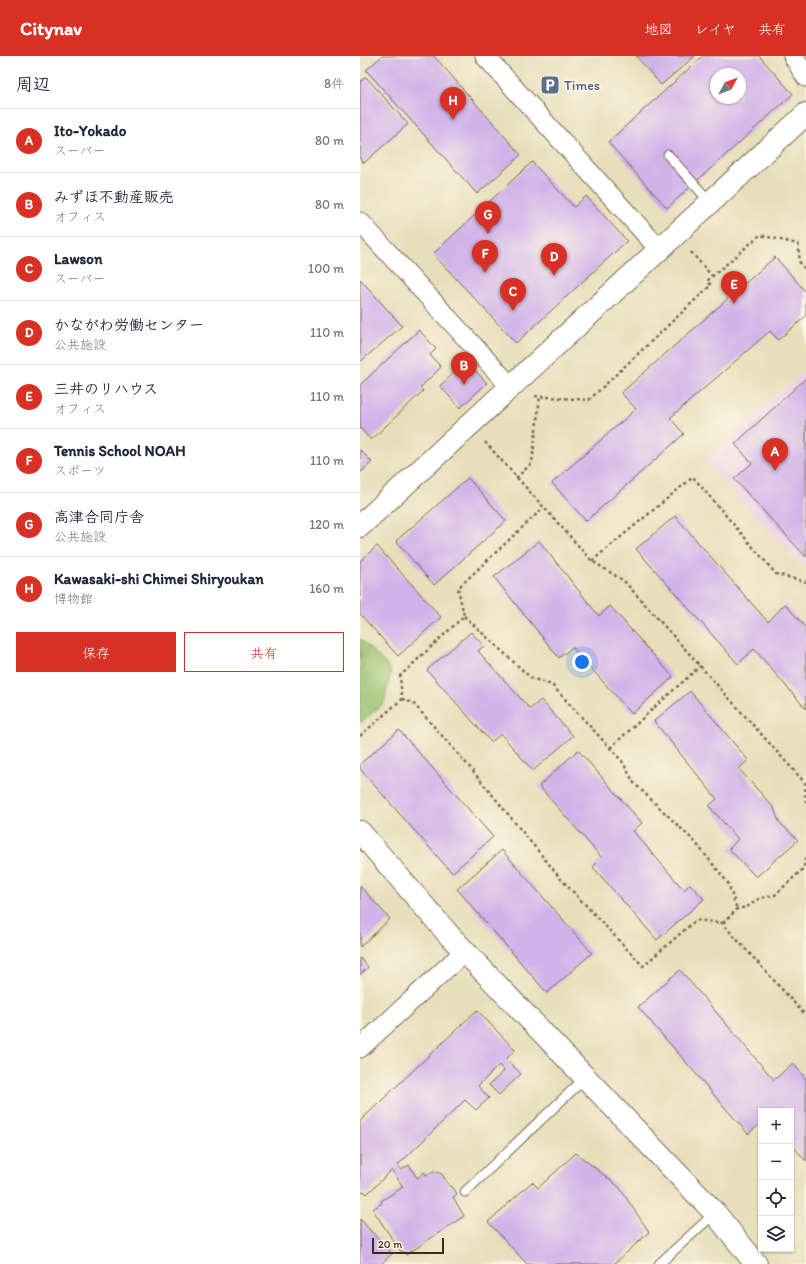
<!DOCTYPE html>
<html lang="ja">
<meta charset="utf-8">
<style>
:root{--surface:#fff;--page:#f2f2f3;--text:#1f2937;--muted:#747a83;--line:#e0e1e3;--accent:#d93025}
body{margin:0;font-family:Itim,"Klee One",sans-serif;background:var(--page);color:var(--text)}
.controls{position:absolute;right:12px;bottom:12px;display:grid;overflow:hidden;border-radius:0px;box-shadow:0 1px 3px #0004}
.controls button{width:36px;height:36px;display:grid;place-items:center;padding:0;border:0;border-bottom:1px solid var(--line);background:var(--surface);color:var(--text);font:20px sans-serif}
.compass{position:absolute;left:350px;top:12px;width:36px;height:36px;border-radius:50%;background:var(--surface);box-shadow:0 1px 3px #0004;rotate:49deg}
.scale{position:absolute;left:12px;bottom:10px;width:72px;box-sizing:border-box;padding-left:4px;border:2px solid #3b2a1e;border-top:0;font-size:11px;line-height:14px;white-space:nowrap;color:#3b2a1e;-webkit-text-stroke:3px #fcf5e5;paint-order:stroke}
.you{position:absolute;left:222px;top:606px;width:14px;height:14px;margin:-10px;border:3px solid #fff;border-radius:50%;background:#1a73e8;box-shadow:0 0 0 6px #1a73e833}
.badge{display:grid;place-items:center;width:26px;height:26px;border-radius:50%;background:var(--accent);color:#fff;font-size:13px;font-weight:700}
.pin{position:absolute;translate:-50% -33px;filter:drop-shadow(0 1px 2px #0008)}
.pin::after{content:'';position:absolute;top:21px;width:14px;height:12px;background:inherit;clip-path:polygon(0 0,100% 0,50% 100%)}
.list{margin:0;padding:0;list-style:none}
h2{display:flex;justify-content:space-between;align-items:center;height:52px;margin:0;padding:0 16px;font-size:17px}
h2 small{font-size:13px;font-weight:400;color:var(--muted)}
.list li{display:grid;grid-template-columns:26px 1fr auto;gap:12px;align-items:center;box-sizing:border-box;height:64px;padding:0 16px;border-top:1px solid var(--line)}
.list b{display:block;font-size:15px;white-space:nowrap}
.list p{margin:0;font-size:13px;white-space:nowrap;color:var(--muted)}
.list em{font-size:13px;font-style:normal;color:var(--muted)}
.actions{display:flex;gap:8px;padding:12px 16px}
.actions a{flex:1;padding:9px 0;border:1px solid var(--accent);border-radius:0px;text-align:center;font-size:14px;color:var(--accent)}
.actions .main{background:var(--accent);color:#fff}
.icon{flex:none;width:22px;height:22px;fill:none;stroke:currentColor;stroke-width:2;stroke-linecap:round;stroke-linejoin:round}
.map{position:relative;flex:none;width:446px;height:1208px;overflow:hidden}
header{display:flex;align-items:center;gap:24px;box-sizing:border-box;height:56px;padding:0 20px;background:var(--accent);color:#fff}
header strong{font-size:19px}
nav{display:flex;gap:22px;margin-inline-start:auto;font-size:14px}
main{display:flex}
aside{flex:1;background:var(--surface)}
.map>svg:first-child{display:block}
.built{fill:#edd1e9}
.green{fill:#99c36f;stroke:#6a7646}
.building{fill:#d1b2e9;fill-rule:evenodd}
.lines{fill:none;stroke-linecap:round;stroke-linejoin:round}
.service-casing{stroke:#776955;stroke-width:11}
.minor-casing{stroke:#776955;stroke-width:21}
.tertiary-casing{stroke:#776955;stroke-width:24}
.path{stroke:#776955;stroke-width:2.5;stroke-dasharray:3 3;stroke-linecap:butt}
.service{stroke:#fff;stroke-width:9}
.minor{stroke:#fff;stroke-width:19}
.tertiary{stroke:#fff;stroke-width:22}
.labels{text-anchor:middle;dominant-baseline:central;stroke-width:3;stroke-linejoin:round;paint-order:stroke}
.service-label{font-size:14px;fill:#4e5e75;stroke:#fcf5e5;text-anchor:start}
</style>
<header>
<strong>Citynav</strong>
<nav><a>地図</a><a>レイヤ</a><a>共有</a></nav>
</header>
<main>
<aside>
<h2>周辺<small>8件</small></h2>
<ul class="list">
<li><span class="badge">A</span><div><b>Ito-Yokado</b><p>スーパー</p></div><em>80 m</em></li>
<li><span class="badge">B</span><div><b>みずほ不動産販売</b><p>オフィス</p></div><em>80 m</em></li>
<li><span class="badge">C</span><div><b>Lawson</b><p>スーパー</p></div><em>100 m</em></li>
<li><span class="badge">D</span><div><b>かながわ労働センター</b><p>公共施設</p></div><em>110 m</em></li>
<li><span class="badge">E</span><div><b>三井のリハウス</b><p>オフィス</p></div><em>110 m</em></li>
<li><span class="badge">F</span><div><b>Tennis School NOAH</b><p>スポーツ</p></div><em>110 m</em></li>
<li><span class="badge">G</span><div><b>高津合同庁舎</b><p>公共施設</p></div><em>120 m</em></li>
<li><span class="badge">H</span><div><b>Kawasaki-shi Chimei Shiryoukan</b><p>博物館</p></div><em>160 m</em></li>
</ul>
<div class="actions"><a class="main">保存</a><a>共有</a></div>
</aside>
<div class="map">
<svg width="446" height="1208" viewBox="0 0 446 1208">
<rect width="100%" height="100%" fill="#fcf5e5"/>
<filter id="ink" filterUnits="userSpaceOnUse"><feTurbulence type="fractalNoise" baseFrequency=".025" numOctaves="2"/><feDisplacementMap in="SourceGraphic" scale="8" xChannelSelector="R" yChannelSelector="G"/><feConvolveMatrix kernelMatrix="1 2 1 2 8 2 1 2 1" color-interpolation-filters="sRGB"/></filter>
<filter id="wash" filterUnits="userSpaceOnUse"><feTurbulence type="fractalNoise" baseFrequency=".012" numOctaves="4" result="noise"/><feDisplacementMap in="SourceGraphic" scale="16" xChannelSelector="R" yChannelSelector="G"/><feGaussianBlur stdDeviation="0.9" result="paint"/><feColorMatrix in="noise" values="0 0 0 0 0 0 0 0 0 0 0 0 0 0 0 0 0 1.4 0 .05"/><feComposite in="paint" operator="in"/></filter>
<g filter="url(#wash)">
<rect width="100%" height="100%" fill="#e6dfba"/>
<path class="built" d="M446,313V513L345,406Z"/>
<path class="green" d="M0,582L31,614L24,647L0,667Z"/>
<g id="blocks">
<g class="building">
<path d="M22,0H74L161,99L117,138L6,14Z"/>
<path d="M276,0H335L301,29Z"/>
<path d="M343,0H399L433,38L307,152L248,86ZM356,18H380V42H356Z"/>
<path d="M6,21L48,68L4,107L0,103V26Z"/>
<path d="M172,106L214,151L226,140L267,185L156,287L73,198Z"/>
<path d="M415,201L446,236V260L418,284L410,275L310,362L324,378L226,465L192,427L276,353L261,337Z"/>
<path d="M0,223L42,270L0,306Z"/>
<path d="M59,274L76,293L70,299L81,311L60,332L63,335L11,384L0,372V329Z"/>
<path d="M106,305L127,327L100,352L80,330Z"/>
<path d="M446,322V501L374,423L392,407L375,388Z"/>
<path d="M0,394L12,406L0,417Z"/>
<path d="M108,422L146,465L74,529L36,485Z"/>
<path d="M315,460L408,566L425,548L446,572V653L394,593L378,608L276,493Z"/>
<path d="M179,485L239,560L250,550L313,621L272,658L212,591L199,602L134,521Z"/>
<path d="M17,490L81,561L38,600L0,558V505Z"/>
<path d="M111,576L124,590L118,595L170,653L181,644L213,680L173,715L141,678L131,686L67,614Z"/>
<path d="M330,635L388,704L379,713L414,752L419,766L438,784L396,821L369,793L378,783L349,750L357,743L294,665Z"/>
<path d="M39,674L133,781L92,817L0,713V708Z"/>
<path d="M218,694L282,767L273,775L324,834L330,828L344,843L297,884L233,811L242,802L179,730Z"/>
<path d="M142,794L232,897L187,937L97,833Z"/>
<path d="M0,830L30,863L0,891Z"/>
<path d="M0,902L8,911L0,919Z"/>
<path d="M320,914L414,1024L433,1007L446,1023V1105L431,1088V1055H401V1067L388,1078L278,951Z"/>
<path d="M117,954L155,994L146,1003L161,1018L139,1039L129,1029L144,1015L139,1009L118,1030L129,1042L116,1054L105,1044L38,1109L41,1114L49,1109L57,1122L64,1116L66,1119L74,1115L82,1118L89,1130H92L97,1138L93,1141L104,1160L46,1199L43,1195L41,1196L15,1157L13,1153L22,1147L21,1145L43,1131L32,1114L7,1138L4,1135L0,1139V1065Z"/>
<path d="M216,1097L259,1131L289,1176L254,1208H167L128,1166L172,1126L178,1132Z"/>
<path d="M0,1163L32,1198L21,1208H0Z"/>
</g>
</g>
</g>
<g filter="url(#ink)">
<use href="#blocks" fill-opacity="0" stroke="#776955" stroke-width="1"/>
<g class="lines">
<g class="service-casing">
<g id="service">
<path d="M308,99L350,146"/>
<path d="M105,1136L226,1021"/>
<path d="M299,1208L355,1157"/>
</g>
</g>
<g class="minor-casing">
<g id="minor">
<path d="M125,0L299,193"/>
<path d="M433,0L446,21"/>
<path d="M0,166L151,331"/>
<path d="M0,992L105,895"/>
</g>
</g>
<g class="tertiary-casing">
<g id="tertiary">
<path d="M0,470L446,58"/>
<path d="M0,776L89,879L355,1157L396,1208"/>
</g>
</g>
<g class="path">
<path d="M331,196L352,220"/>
<path d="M175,340L229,344L351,229L347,225L400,179L438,188L440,207L446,214"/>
<path d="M125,386L232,505L264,525L445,727L446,749"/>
<path d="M156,422L172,407L180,340"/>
<path d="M232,505L333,421L416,518L446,526"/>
<path d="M104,560L171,622L192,629L262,705L274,727L335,786L368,827L377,853"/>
<path d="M42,643L53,647L107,708L201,823L283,910L336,864L362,867L446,960"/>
<path d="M0,680L42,643L40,620L104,560L98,532L183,452"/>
<path d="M250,692L340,610"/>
<path d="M363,867L377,853L387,851L400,842L415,839L444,812L445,802L446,800"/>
</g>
<use href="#service" class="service"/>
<use href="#minor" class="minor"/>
<use href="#tertiary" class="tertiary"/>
</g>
</g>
<defs>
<g id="parking-square" transform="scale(1)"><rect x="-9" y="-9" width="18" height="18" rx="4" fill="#5c6f8a" stroke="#fcf5e5"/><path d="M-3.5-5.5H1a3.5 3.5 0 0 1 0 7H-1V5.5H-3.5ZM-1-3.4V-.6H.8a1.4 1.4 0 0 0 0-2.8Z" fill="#fff"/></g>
</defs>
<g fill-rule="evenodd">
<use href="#parking-square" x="190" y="29"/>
</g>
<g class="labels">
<g class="service-label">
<text x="204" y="29">Times</text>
</g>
</g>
</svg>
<div class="controls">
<button>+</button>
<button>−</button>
<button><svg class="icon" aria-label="locate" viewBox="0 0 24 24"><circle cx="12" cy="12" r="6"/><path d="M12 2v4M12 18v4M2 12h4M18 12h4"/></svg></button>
<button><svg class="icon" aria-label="layers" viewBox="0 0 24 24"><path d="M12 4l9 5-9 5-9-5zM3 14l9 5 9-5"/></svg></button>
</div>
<svg class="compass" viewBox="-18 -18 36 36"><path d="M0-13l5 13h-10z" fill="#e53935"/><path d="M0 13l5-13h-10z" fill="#747a83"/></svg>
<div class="scale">20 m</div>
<div class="you"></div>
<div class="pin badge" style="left:415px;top:415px">A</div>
<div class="pin badge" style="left:104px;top:329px">B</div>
<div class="pin badge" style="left:153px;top:255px">C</div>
<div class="pin badge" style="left:194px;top:220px">D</div>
<div class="pin badge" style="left:374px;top:248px">E</div>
<div class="pin badge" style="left:125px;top:217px">F</div>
<div class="pin badge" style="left:128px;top:178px">G</div>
<div class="pin badge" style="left:93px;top:64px">H</div>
</div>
</main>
